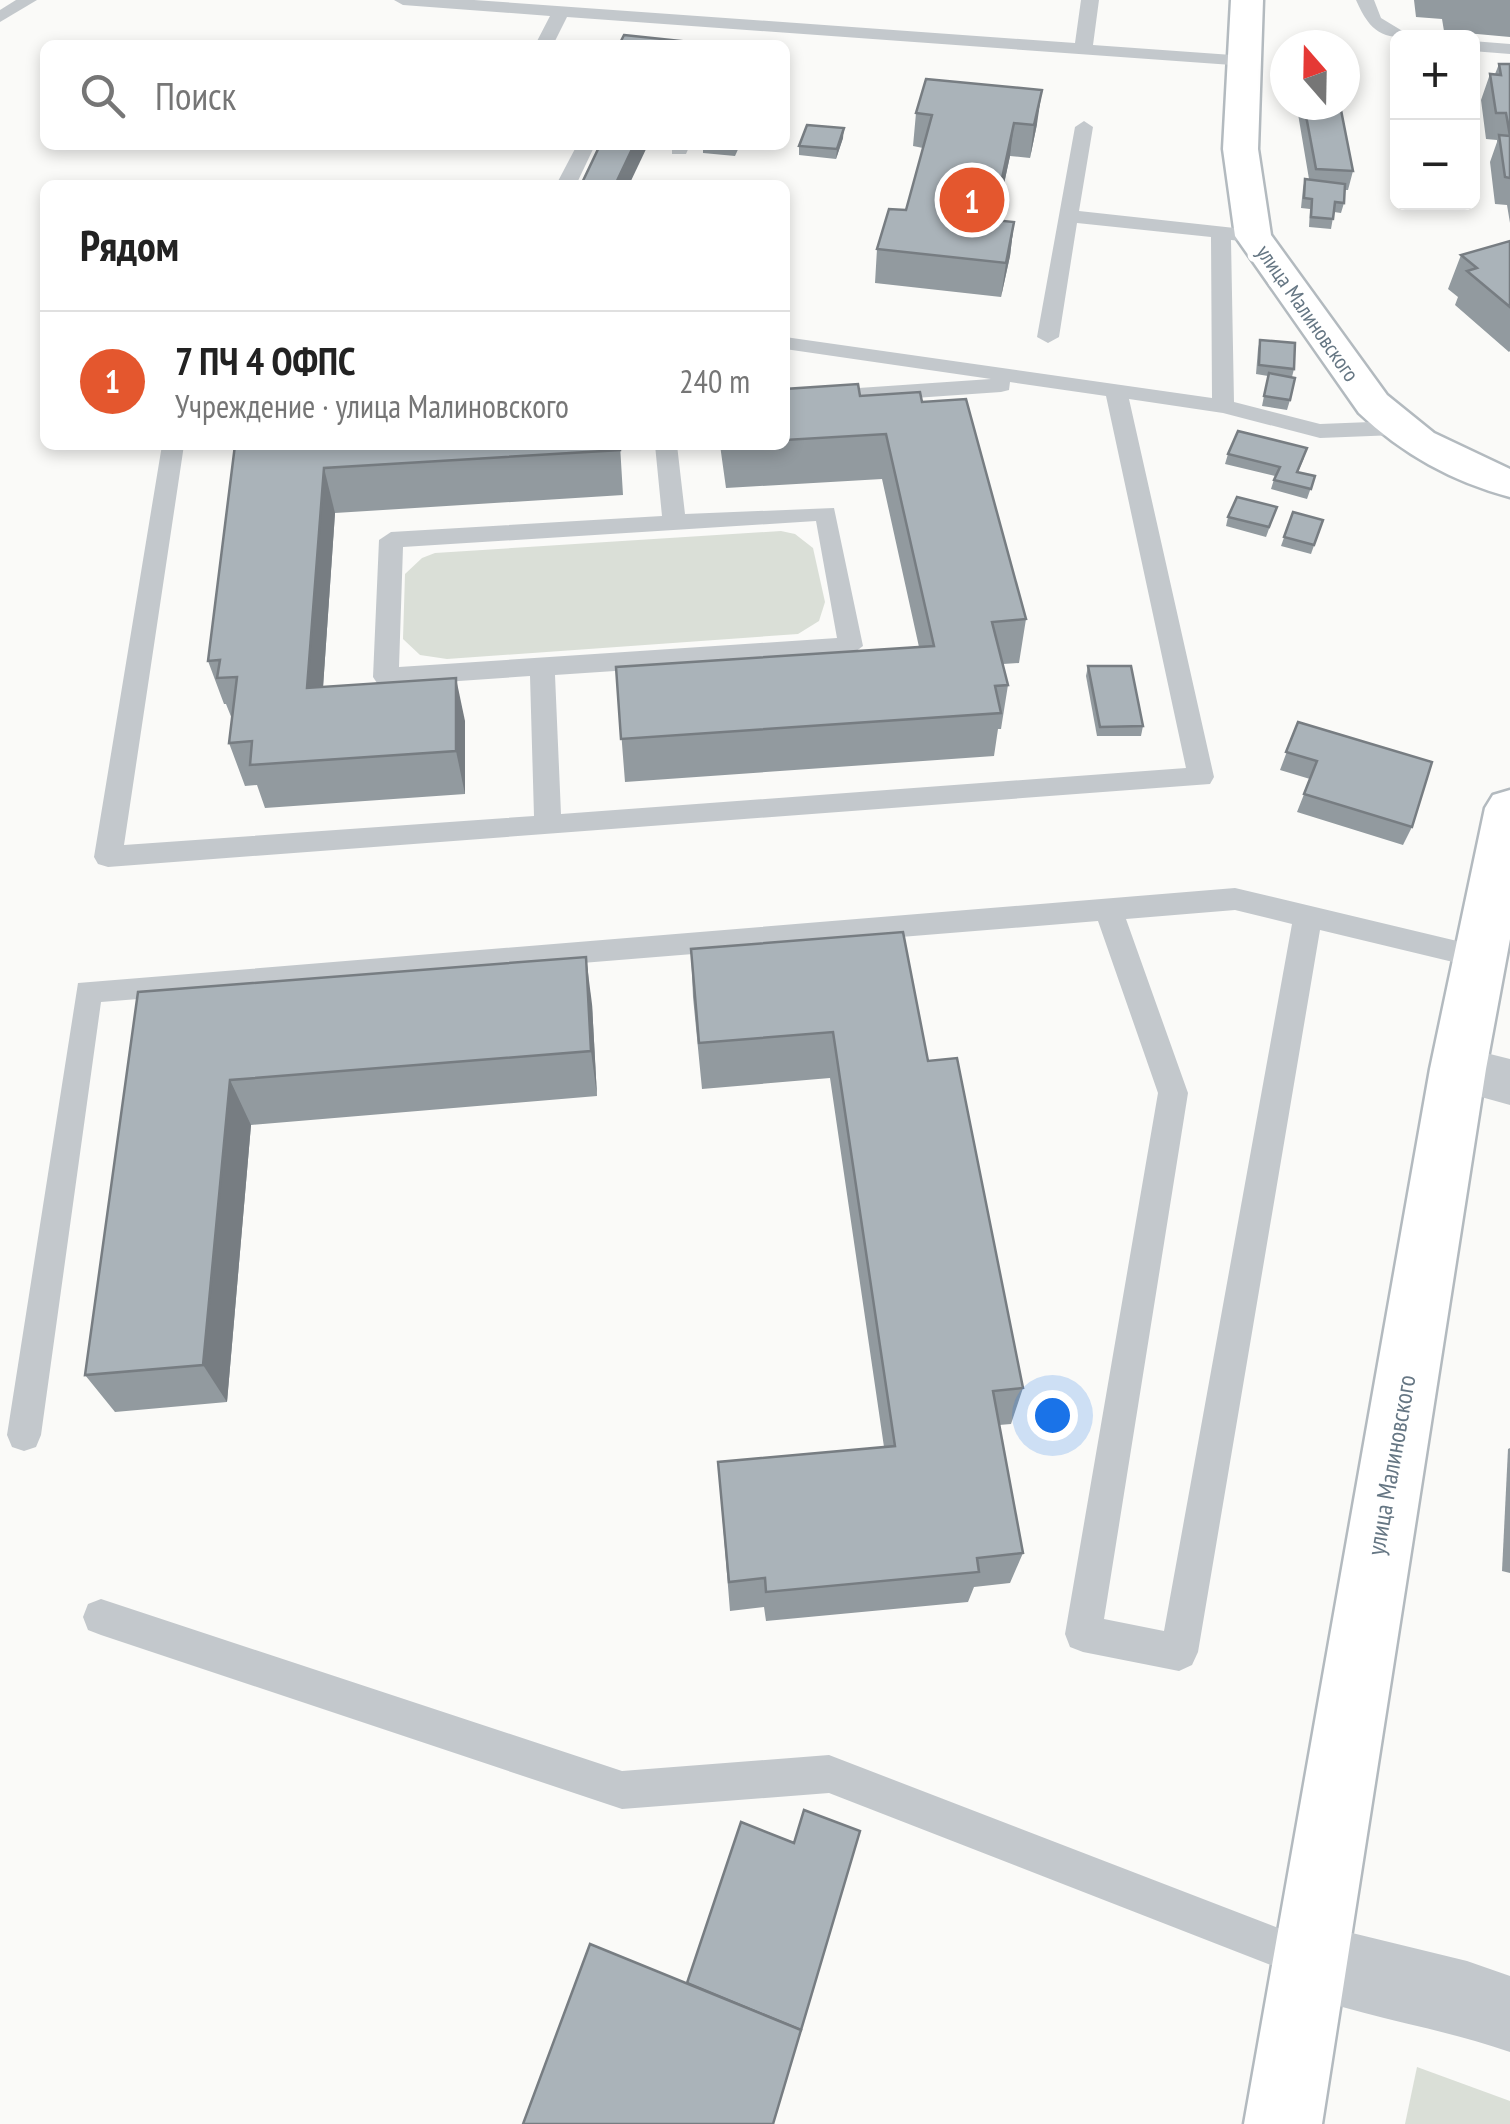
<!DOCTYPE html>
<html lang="ru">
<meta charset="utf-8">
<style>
:root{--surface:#fff;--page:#f6f6f6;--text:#222;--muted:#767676;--line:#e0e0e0;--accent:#e4572e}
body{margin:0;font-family:"PT Sans Narrow",sans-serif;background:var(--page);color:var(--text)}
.controls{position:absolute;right:30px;top:30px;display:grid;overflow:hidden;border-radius:15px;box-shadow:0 5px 15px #0003}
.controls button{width:90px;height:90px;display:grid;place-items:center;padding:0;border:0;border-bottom:2px solid var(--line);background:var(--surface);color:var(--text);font:50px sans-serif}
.compass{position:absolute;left:1270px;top:30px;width:90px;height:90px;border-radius:50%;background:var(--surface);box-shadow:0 5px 15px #0003;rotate:340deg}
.you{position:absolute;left:1052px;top:1415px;width:35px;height:35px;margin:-25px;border:8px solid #fff;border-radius:50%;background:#1a73e8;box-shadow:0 0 0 15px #1a73e833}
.badge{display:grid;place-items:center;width:65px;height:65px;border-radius:50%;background:var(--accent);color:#fff;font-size:32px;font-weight:700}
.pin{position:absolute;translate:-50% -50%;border:5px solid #fff;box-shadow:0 2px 10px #0006}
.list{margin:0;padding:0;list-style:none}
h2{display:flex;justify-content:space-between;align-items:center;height:130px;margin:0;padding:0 40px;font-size:42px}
h2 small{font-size:32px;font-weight:400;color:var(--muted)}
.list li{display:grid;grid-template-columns:65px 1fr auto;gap:30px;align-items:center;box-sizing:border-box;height:140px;padding:0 40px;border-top:2px solid var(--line)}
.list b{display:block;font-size:38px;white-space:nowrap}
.list p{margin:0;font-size:32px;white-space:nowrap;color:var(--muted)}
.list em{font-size:32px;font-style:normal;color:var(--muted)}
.icon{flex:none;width:55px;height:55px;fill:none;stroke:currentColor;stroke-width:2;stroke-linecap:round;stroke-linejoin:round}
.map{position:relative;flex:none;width:1510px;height:2124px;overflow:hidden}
.search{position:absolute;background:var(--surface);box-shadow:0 5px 15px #0003;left:40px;top:40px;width:750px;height:110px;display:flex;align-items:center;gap:25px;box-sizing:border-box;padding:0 35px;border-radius:15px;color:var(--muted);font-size:38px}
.panel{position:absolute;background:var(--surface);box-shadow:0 5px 15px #0003;left:40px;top:180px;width:750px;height:270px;border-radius:15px}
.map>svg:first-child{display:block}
.green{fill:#dadfd7}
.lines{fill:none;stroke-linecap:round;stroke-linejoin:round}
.secondary-casing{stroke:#b3babf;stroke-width:5}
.lane{fill:#c3c8cc;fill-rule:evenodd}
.street{fill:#c3c8cc;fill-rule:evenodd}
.secondary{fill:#fff;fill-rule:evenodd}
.wall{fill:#929a9f}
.shaded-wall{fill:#777d82}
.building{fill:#aab3b9;stroke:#777d82;stroke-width:2.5}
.labels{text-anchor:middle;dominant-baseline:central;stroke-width:10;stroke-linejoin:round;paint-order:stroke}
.far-street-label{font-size:22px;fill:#657683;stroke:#fff}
.street-label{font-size:25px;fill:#657683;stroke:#fff}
</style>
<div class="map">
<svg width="1510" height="2124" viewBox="0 0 1510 2124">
<rect width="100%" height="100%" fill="#fafaf8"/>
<g class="green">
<path d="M781,531L795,534L813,548L825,602L819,621L798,634L447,659L420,655L403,639L405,574L422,558L435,553Z"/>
<path d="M1417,2067L1510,2101V2124H1405Z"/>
</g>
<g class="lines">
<g class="secondary-casing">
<g id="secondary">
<path d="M1231,0H1263L1258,149L1271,235L1387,395L1434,433L1510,469V497C1453,482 1401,453 1359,413L1235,236L1223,149Z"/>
<path d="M1510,790V939L1486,1069L1322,2124H1244L1430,1069L1485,808L1493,795Z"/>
</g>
</g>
<g class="lane">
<path d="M16,0H37L0,22V10Z"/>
<path d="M394,0H474L1075,43L1081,0H1099L1093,45L1246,56L1255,61L1246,66L567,17L553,45H535L550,16L403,5Z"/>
<path d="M1356,0H1374L1381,18L1414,38C1383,38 1371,34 1356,0Z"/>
<path d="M1472,41L1510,44V54L1472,51Z"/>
<path d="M1084,121L1093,127L1079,211L1253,230L1263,236L1253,242L1231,240L1234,402L1320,424L1396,421L1407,428L1396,435L1320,438L1223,413L1129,399L1214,777L1210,784L108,867L98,864L94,857L162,445H184L124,845L534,816L530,676L386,686L377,683L373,677L379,540L391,532L662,516L655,445H677L685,514L834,508L863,646L851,655L555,675L561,814L1186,768L1106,396L1010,382L1009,390L1001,392L785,407V393L991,379L785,349V337L1212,398L1211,237L1077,223L1059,337L1048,343L1037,337L1075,127ZM816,521L837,638L399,667L403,547Z"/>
<path d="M577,145H595L576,185H556Z"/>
<path d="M672,145H690L686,154H672Z"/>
<path d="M1235,888L1478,946L1488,949L1492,957L1488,965L1478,968L1320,930L1198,1652L1192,1665L1179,1671L1083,1652L1070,1647L1065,1634L1158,1093L1098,921L101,1002L41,1435L36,1447L24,1451L12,1447L7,1435L78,983ZM1235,910L1292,924L1164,1631L1104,1619L1188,1093L1126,919Z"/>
<path d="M101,1599L622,1771L829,1755L1307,1939L1321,1945L1327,1959L1321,1973L1307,1979L829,1793L622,1809L101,1635L88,1630L83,1617L88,1604Z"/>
</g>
<g class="street">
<path d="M1458,1046L1510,1059V1105L1438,1085L1430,1069L1438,1053Z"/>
<path d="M1307,1922L1467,1961L1510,1976V2052C1435,2026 1354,2016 1280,1986L1270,1959L1280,1932Z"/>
</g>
<use href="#secondary" class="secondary"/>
</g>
<g class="wall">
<path d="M1414,0H1510V37L1444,31L1442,19L1416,17Z"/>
<path d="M1499,64H1510V223L1507,205L1495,204L1490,162L1497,142V140L1486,139L1481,100L1490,74H1495Z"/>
<path d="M1298,105H1340L1353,171L1348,190H1345L1344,203L1341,213L1334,212L1331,229L1309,227L1310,209L1301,208L1303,188L1305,179H1309L1297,108Z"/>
<path d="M916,113L1037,124L1030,158L1010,156L996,220L1014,222L1010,256L1001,297L875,283L877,249L906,210L923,148L913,146Z"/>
<path d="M843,138L836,159L799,155V146Z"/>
<path d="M703,145H740L735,156L703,153Z"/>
<path d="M1510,241V351L1509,352L1455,305L1458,297L1448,289L1461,255Z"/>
<path d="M1260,340L1294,369L1292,377L1290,400L1287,410L1262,406L1268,376L1256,374L1258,349Z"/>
<path d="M785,389L922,402L1026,619L1019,663L1003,664L1008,685L1001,729H998L994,756L625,782L616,667L919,647L882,479L726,488L720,445H785Z"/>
<path d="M235,445H620L623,495L335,513L323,687L465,721V794L265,808L257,785L245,786L229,743L232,719L226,704H224L208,661Z"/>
<path d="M1228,454L1304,458L1298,472L1315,476L1307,499L1271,489L1275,476L1225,464Z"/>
<path d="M1277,507L1266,537L1226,526L1228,517Z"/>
<path d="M1293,512L1323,520L1311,554L1281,546Z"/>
<path d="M1088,666L1143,726L1141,736H1097L1086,676Z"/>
<path d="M1298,722L1412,827L1403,845L1297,812L1310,779L1280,770Z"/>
<path d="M691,949L928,1061L1023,1388L1011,1424L999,1425L1023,1553L1010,1583L974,1587L968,1602L766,1621L764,1607L730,1611L718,1462L884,1447L830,1078L702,1089L693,997Z"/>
<path d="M138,992L592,1004L597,1096L251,1125L227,1402L115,1412L85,1375Z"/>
<path d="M1510,1448V1573L1502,1571L1508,1449Z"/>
</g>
<g class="shaded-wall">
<path d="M1042,90L1037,124L1030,158L1034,125Z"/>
<path d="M1014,123L1010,156L989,254L993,220Z"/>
<path d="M844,128L843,138L836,159L837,149Z"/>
<path d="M634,145H648L629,185H615Z"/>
<path d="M1014,222L1010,256L1001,297L1006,263Z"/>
<path d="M324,468L335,513L320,731L307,688Z"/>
<path d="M456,678L465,721V794L456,751Z"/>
<path d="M586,957L592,1004L597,1096L591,1051Z"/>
<path d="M230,1080L251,1125L227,1402L203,1365Z"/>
</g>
<g class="building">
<path d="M624,35L691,42L690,45H619Z"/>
<path d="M1303,36L1334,39L1335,45H1303Z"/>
<path d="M1499,64H1510V136L1506,113H1496L1490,74L1501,75Z"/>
<path d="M926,79L1042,90L1034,125L1014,123L993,220L1014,222L1006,263L877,249L889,209L906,210L932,115L916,113Z"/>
<path d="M1304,105H1340L1353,171L1316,169Z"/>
<path d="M807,125L844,128L837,149L799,146Z"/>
<path d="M1499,135L1510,136V178L1505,177Z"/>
<path d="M600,145H634L615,185H581Z"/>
<path d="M1305,179L1345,184L1344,203L1335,202L1333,219L1311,217L1312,199L1304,198Z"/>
<path d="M1510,241V307L1467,271L1477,268L1461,255Z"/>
<path d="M1260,340L1295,343L1294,369L1259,365Z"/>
<path d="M1269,373L1295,378L1290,400L1264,396Z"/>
<path d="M858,384L860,396L920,392L922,402L966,399L1026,619L992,622L1008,685L995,686L1001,713L621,739L616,667L934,646L886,434L785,440V389Z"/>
<path d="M1238,431L1307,448L1297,472L1315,476L1311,489L1274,480L1280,467L1228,454Z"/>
<path d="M235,445H620V450L324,468L307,688L456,678V751L250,765L252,741L229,743L237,677L217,678L220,660L208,661Z"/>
<path d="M1237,497L1277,507L1269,527L1228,517Z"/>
<path d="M1293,512L1323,520L1314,545L1284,537Z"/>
<path d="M1088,666H1131L1143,726L1100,727Z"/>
<path d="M1298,722L1432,762L1412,827L1304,794L1317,761L1286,752Z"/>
<path d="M903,932L928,1061L957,1058L1023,1388L993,1391L1023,1553L977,1558L979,1572L766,1592L765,1578L729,1582L718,1462L895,1446L833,1032L699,1043L691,949Z"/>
<path d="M586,957L591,1051L230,1080L203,1365L85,1375L138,992Z"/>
<path d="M804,1810L860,1831L801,2030L687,1983L741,1822L794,1843Z"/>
<path d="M590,1944L801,2030L773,2124H523Z"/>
</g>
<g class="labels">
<g class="far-street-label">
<text transform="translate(1308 313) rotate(55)">улица Малиновского</text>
</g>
<g class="street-label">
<text transform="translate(1391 1465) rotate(-80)">улица Малиновского</text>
</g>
</g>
</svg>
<div class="controls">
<button>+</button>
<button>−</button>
</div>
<svg class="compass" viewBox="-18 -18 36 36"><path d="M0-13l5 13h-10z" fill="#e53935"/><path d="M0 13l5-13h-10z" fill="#767676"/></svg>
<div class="you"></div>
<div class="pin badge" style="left:972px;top:200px">1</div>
<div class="search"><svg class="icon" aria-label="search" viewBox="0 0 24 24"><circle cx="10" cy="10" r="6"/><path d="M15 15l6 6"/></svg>Поиск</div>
<section class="panel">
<h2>Рядом<small></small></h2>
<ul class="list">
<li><span class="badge">1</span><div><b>7 ПЧ 4 ОФПС</b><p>Учреждение · улица Малиновского</p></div><em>240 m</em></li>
</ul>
</section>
</div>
